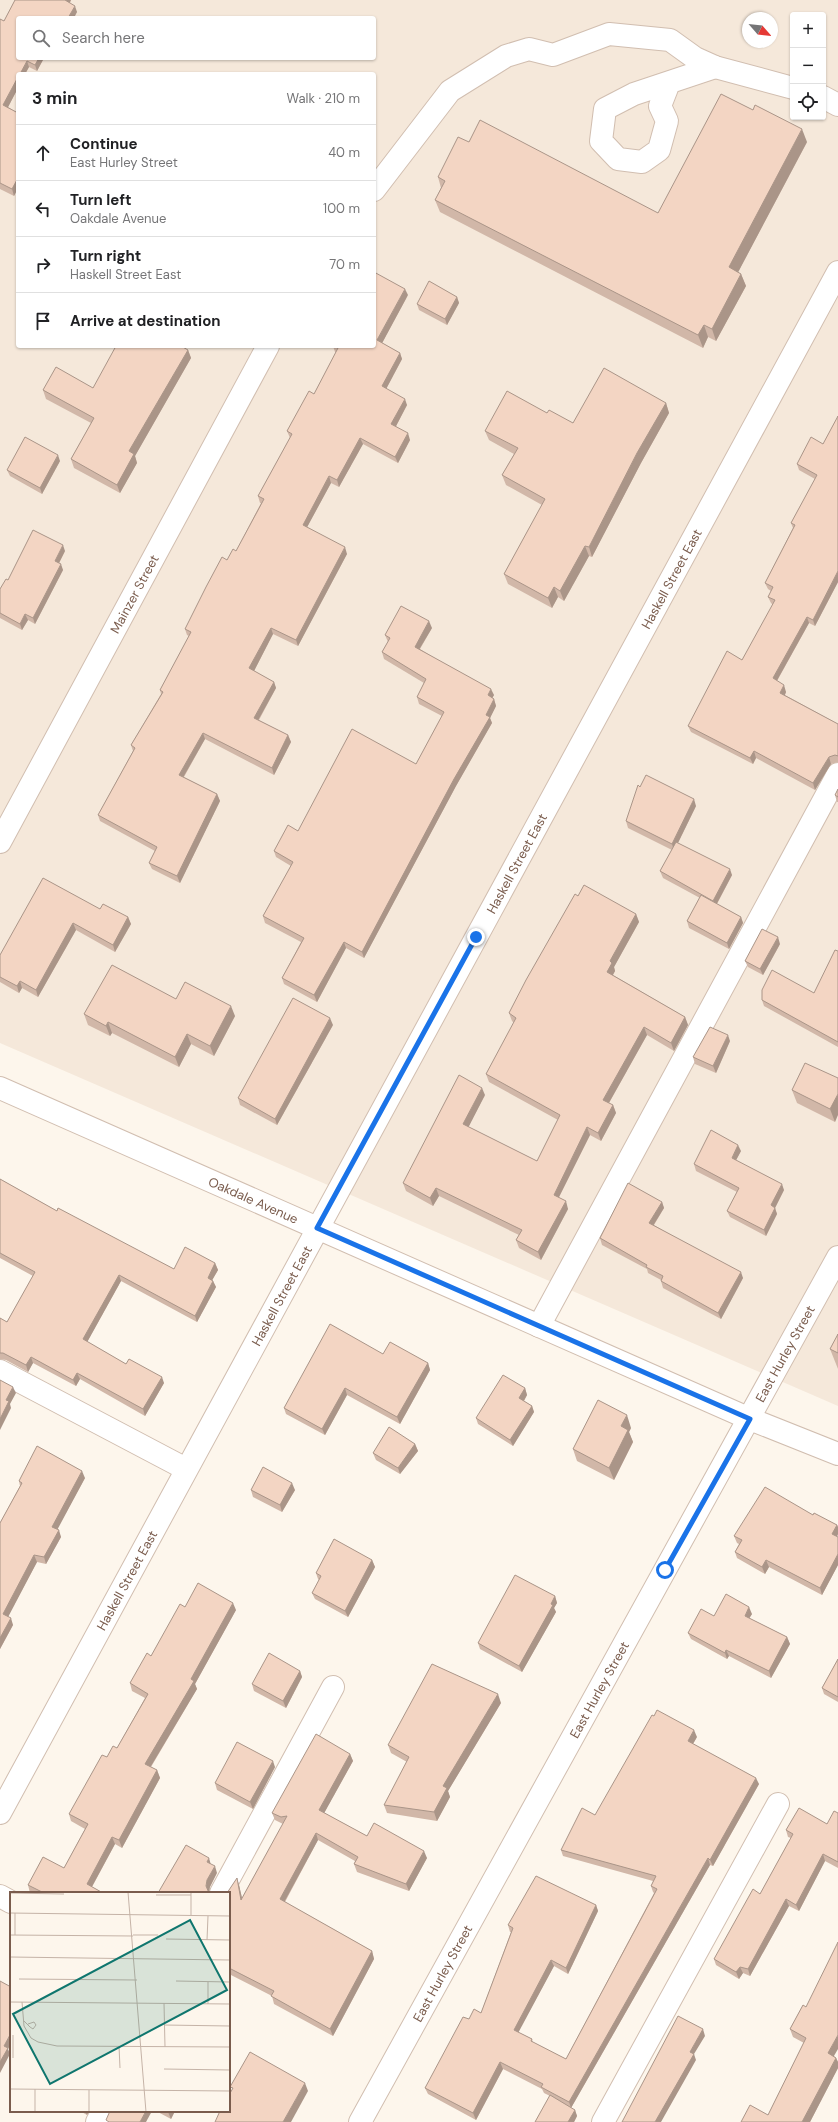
<!DOCTYPE html>
<meta charset="utf-8">
<style>
:root{--surface:#fff;--page:#f6f6f6;--text:#202124;--muted:#757577;--line:#e0e0e0}
body{margin:0;font-family:"DM Sans",sans-serif;background:var(--page);color:var(--text)}
.controls{position:absolute;right:12px;top:12px;display:grid;overflow:hidden;border-radius:4px;box-shadow:0 1px 3px #0004}
.controls button{width:36px;height:36px;display:grid;place-items:center;padding:0;border:0;border-bottom:1px solid var(--line);background:var(--surface);color:var(--text);font:20px sans-serif}
.compass{position:absolute;left:742px;top:12px;width:36px;height:36px;border-radius:50%;background:var(--surface);box-shadow:0 1px 3px #0004;rotate:118deg}
.stop{position:absolute;width:12px;height:12px;margin:-9px;border:3px solid #1a73e8;border-radius:50%;background:#fff}
.stop.end{background:#1a73e8;border-color:#fff;box-shadow:0 1px 4px #0008}
.list{margin:0;padding:0;list-style:none}
h2{display:flex;justify-content:space-between;align-items:center;height:52px;margin:0;padding:0 16px;font-size:17px}
h2 small{font-size:13px;font-weight:400;color:var(--muted)}
.list li{display:grid;grid-template-columns:26px 1fr auto;gap:12px;align-items:center;box-sizing:border-box;height:56px;padding:0 16px;border-top:1px solid var(--line)}
.list b{display:block;font-size:15px;white-space:nowrap}
.list p{margin:0;font-size:13px;white-space:nowrap;color:var(--muted)}
.list em{font-size:13px;font-style:normal;color:var(--muted)}
.icon{flex:none;width:22px;height:22px;fill:none;stroke:currentColor;stroke-width:2;stroke-linecap:round;stroke-linejoin:round}
.map{position:relative;flex:none;width:838px;height:2122px;overflow:hidden}
.search{position:absolute;background:var(--surface);box-shadow:0 1px 3px #0004;left:16px;top:16px;width:360px;height:44px;display:flex;align-items:center;gap:10px;box-sizing:border-box;padding:0 14px;border-radius:4px;color:var(--muted);font-size:15px}
.panel{position:absolute;background:var(--surface);box-shadow:0 1px 3px #0004;left:16px;top:72px;width:360px;height:276px;border-radius:4px}
.map>svg:first-child{display:block}
.residential{fill:#f5e8da;fill-rule:evenodd}
.lines{fill:none;stroke-linecap:round;stroke-linejoin:round}
.minor-casing{stroke:#d1beb0;stroke-width:24}
.minor{stroke:#fff;stroke-width:22}
.wall{fill:#d1b7a8}
.shaded-wall{fill:#aa9588}
.building{fill:#f3d5c3;stroke:#aa9588}
.route{stroke:#1a73e8;stroke-width:5}
.labels{text-anchor:middle;dominant-baseline:central;stroke-width:3.5;stroke-linejoin:round;paint-order:stroke}
.street-label{font-size:13px;fill:#7a5c4d;stroke:#fffaf3}
.inset-road{fill:none;stroke:#c5b3a7;stroke-width:1}
.view{fill:#0f766e;fill-opacity:0.15;stroke:#0f766e;stroke-width:2}
.inset-edge{fill:none;stroke:#7a5c4d;stroke-width:2}
</style>
<div class="map">
<svg width="838" height="2122" viewBox="0 0 838 2122">
<rect width="100%" height="100%" fill="#fdf6ec"/>
<path class="residential" d="M0,0H838V1406L0,1043ZM793,15H823V117H793ZM18,18H374V58H18ZM748,18H772V42H748ZM18,74H374V346H18Z"/>
<g class="lines">
<g class="minor-casing">
<g id="minor">
<path d="M669,83L660,106L667,121L659,150L642,162L618,159L601,141L605,109L634,94L715,67"/>
<path d="M823,97L838,105"/>
<path d="M374,190L450,91L506,56L529,49L553,55L609,34L670,40L695,58L715,67L793,88"/>
<path id="s1" d="M0,842L268,346"/>
<path id="s2" d="M0,1088L750,1419L838,1454"/>
<path d="M539,1326L838,774"/>
<path d="M0,1371L186,1469"/>
<path id="s3" d="M0,1813L838,272"/>
<path d="M221,1893L333,1687"/>
<path d="M0,1896L11,1902"/>
<path d="M97,2122L103,2111"/>
<path id="s4" d="M360,2122L838,1257"/>
<path d="M603,2122L778,1804"/>
</g>
</g>
<use href="#minor" class="minor"/>
</g>
<g class="wall">
<path d="M15,0H71L70,3L77,12L18,58H44L37,71L29,67L8,107L18,113V188L14,196L0,189V19L4,21Z"/>
<path d="M469,142L658,213L807,142L738,272L741,274L746,286L716,341L708,337L703,348L440,212L435,200L441,188L438,177Z"/>
<path d="M408,295L382,343L400,353L402,359L386,389L407,405L396,426L410,440L398,463L363,444L339,487L331,483L307,527L347,554L298,646L273,634L254,671L274,682L276,688L259,720L288,735L291,742L274,775L205,739L184,777L217,794L220,801L180,883L152,869L149,863L155,851L100,821L98,815L133,751L131,745L161,694L160,690L189,636L187,635L185,629L227,560L236,551L261,503H260L258,496L290,438L287,431L314,394L336,352H335L333,346H374Z"/>
<path d="M457,297L459,303L447,325L419,310L417,304Z"/>
<path d="M188,350L191,358L135,456L137,463L120,493L74,468L71,459L91,423L46,399L43,390L93,388Z"/>
<path d="M666,403L669,413L641,463L592,557L589,556L564,601L558,597L552,608L508,584L504,574L542,505L506,485L502,475L514,454L489,440L485,431L547,413L573,423Z"/>
<path d="M838,416V582L815,626L809,623L777,681L786,692L785,695L838,724V762L831,764L815,790L756,758L753,764L691,732L688,726L742,660L773,605L771,603L768,597L771,591L768,589L765,583L793,528L791,523L815,479L799,470L797,464L823,444Z"/>
<path d="M60,461L42,494L10,476L7,470Z"/>
<path d="M65,551L59,563L63,570L35,624L28,620L22,630L0,618V589L8,580Z"/>
<path d="M432,628L420,649L494,695L492,698L494,699L496,706L490,718L492,723L456,786L364,958L346,948L317,1002L284,984L282,978L301,942L265,923L263,916L291,866L276,857L274,851L298,831L416,764L442,716L419,704L417,697L424,683L384,659L382,652L388,642L385,635Z"/>
<path d="M640,787L696,806L678,843L732,875L717,904L741,917L743,923L729,949L689,928L687,921L700,898L663,878L660,871L672,850L628,828L626,821Z"/>
<path d="M838,789V802H837L835,795Z"/>
<path d="M578,896L636,914L639,922L614,967L615,971L613,975L685,1017L688,1025L674,1051L647,1035L609,1103L613,1105L616,1113L601,1141L590,1135L559,1197L568,1209L541,1260L519,1248L516,1240L519,1235L439,1196L433,1206L406,1191L403,1183L485,1095L468,1127L537,1161L558,1120L489,1082L486,1074L514,1023L512,1021L509,1013Z"/>
<path d="M100,909L128,917L131,924L115,952L76,930L38,997L22,988L19,993L0,982V955Z"/>
<path d="M780,944L763,975L748,967L745,961Z"/>
<path d="M838,951V1047L764,1006L762,1000L814,993Z"/>
<path d="M176,999L235,1016L214,1056L191,1044L179,1067L112,1033L110,1036L88,1025L84,1014Z"/>
<path d="M333,1025L277,1125L240,1105L238,1098Z"/>
<path d="M730,1041L716,1073L695,1064L693,1057Z"/>
<path d="M838,1078L835,1122L797,1103L792,1090Z"/>
<path d="M741,1151L736,1160L784,1190L775,1208L777,1214L766,1236L730,1217L727,1211L737,1192L696,1171L694,1164Z"/>
<path d="M0,1179L57,1211L174,1269L215,1263L218,1270L212,1280L213,1281L216,1287L197,1322L121,1281L87,1342L126,1364L164,1383L145,1416L80,1379L76,1386L33,1363L28,1372L6,1360L0,1359V1318L7,1322L33,1276L0,1258Z"/>
<path d="M662,1202L664,1208L654,1225L743,1278L721,1319L663,1288L661,1281V1280L648,1273L647,1269L602,1245L600,1238Z"/>
<path d="M838,1334V1369L830,1349Z"/>
<path d="M383,1354L428,1363L430,1370L400,1424L347,1395L325,1435L286,1414L284,1408Z"/>
<path d="M525,1388L527,1395L524,1401L532,1406L534,1412L513,1446L478,1424L476,1418Z"/>
<path d="M631,1428L629,1432L633,1442L614,1480L577,1461L573,1449Z"/>
<path d="M415,1444L418,1451L400,1474L376,1460L373,1453Z"/>
<path d="M85,1478L57,1529L61,1537L46,1564L37,1562L8,1616L13,1625L0,1649V1523L20,1486L19,1481Z"/>
<path d="M251,1490H295L282,1512L253,1497Z"/>
<path d="M813,1515L837,1525L838,1527V1534L837,1537H838V1565L822,1595L769,1567L765,1574L737,1558L735,1552L739,1544L737,1543L734,1536Z"/>
<path d="M372,1560L375,1567L348,1617L315,1599L312,1593L319,1580L318,1579L316,1573Z"/>
<path d="M555,1596L557,1603L554,1608L556,1612L522,1672L480,1649L478,1643Z"/>
<path d="M185,1607L236,1610L195,1684L197,1689L151,1767L157,1770L160,1778L122,1848L115,1844L92,1887L103,1893H30L28,1885L64,1868L85,1829L71,1821L69,1814L107,1757L117,1748L145,1698L132,1691L130,1683L151,1656Z"/>
<path d="M752,1614L749,1618L787,1637L790,1644L771,1678L729,1656L727,1659L691,1639L688,1633L714,1616Z"/>
<path d="M838,1659V1702L824,1694L822,1688Z"/>
<path d="M300,1671L302,1677L286,1708L254,1691L252,1684Z"/>
<path d="M501,1703L448,1791L450,1797L437,1821L387,1813L384,1805L407,1762L391,1753L388,1745Z"/>
<path d="M697,1737L693,1744L759,1784L713,1866L710,1865L571,2108L575,2110L577,2116L574,2122H535L550,2096L544,2093L542,2089L503,2069L476,2120L428,2094L425,2088L469,2019L481,2013L511,1932H510L508,1925L596,1905L598,1911L568,1974L554,1966L518,2032L532,2039L533,2043L566,2059L654,1893L653,1892L651,1886L653,1881L563,1856L561,1850L595,1815Z"/>
<path d="M350,1754L353,1761L324,1813L367,1836L427,1858L409,1891L357,1872L354,1864L355,1861L318,1840L285,1902L372,1951L374,1959L333,2036L274,2004L272,1996L229,1974V1893L239,1885L242,1898L283,1824L275,1820L272,1813Z"/>
<path d="M275,1767L253,1809L217,1790L215,1783Z"/>
<path d="M838,1813V1868L825,1861L799,1911L789,1906L750,1976L743,1973L739,1979L716,1965L714,1959L760,1894L791,1838L788,1837L786,1830L827,1824Z"/>
<path d="M803,2005L834,2056L836,2058L838,2062V2068L810,2122L768,2115L804,2043L793,2037L790,2029Z"/>
<path d="M80,2111H89L87,2115Z"/>
<path d="M156,2111H175L171,2119Z"/>
</g>
<g class="shaded-wall">
<path d="M65,0H71L67,7Z"/>
<path d="M75,6L77,12L74,18H68Z"/>
<path d="M39,58H44L37,71L35,65Z"/>
<path d="M27,61L29,67L25,74H20Z"/>
<path d="M18,77V88L6,111L3,105Z"/>
<path d="M802,129L807,142L734,280L729,267Z"/>
<path d="M18,178V188L14,196L12,189Z"/>
<path d="M741,274L746,286L716,341L712,329Z"/>
<path d="M405,289L408,295L380,347L377,340Z"/>
<path d="M457,297L459,303L447,325L445,319Z"/>
<path d="M704,325L708,337L703,348L698,335Z"/>
<path d="M188,350L191,358L135,456L137,463L120,493L117,485L129,451Z"/>
<path d="M400,353L402,359L384,393L382,386Z"/>
<path d="M405,399L407,405L394,430L391,424Z"/>
<path d="M666,403L669,413L641,463L592,557L589,547L637,453Z"/>
<path d="M408,433L410,440L398,463L395,457Z"/>
<path d="M360,438L363,444L339,487L337,480Z"/>
<path d="M58,455L60,461L42,494L40,488Z"/>
<path d="M329,476L331,483L305,531L303,525Z"/>
<path d="M63,545L65,551L57,567L55,561Z"/>
<path d="M585,546L589,556L564,601L560,591Z"/>
<path d="M345,547L347,554L298,646L296,640Z"/>
<path d="M61,564L63,570L35,624L33,618Z"/>
<path d="M838,571V582L815,626L813,620Z"/>
<path d="M554,587L558,597L552,608L548,598Z"/>
<path d="M25,614L28,620L22,630L20,624Z"/>
<path d="M807,617L809,623L775,684L773,678Z"/>
<path d="M429,621L432,628L417,653L415,647Z"/>
<path d="M271,628L273,634L252,675L249,668Z"/>
<path d="M274,682L276,688L256,724L254,718Z"/>
<path d="M784,685L786,692L783,699L780,693Z"/>
<path d="M491,689L494,695L490,702L488,695Z"/>
<path d="M494,699L496,706L490,718L492,723L456,786L364,958L362,952Z"/>
<path d="M203,733L205,739L181,781L179,775Z"/>
<path d="M288,735L291,742L274,775L272,768Z"/>
<path d="M754,751L756,758L753,764L750,758Z"/>
<path d="M829,757L831,764L815,790L813,783Z"/>
<path d="M217,794L220,801L180,883L177,876Z"/>
<path d="M694,799L696,806L674,851L672,844Z"/>
<path d="M730,869L732,875L715,907L713,901Z"/>
<path d="M636,914L639,922L614,967L615,971L610,980L607,972L610,961Z"/>
<path d="M128,917L131,924L115,952L113,945Z"/>
<path d="M741,917L743,923L729,949L727,943Z"/>
<path d="M73,923L76,930L38,997L36,990Z"/>
<path d="M778,937L780,944L763,975L760,969Z"/>
<path d="M344,942L346,948L317,1002L314,995Z"/>
<path d="M20,981L22,988L19,993L17,986Z"/>
<path d="M231,1006L235,1016L214,1056L210,1046Z"/>
<path d="M685,1017L688,1025L674,1051L671,1043Z"/>
<path d="M330,1018L333,1025L277,1125L275,1119Z"/>
<path d="M108,1022L112,1033L110,1036L106,1026Z"/>
<path d="M644,1027L647,1035L606,1108L603,1100Z"/>
<path d="M187,1034L191,1044L179,1067L175,1057Z"/>
<path d="M728,1035L730,1041L716,1073L713,1066Z"/>
<path d="M482,1088L485,1095L466,1132L463,1124Z"/>
<path d="M838,1094V1115L835,1122L830,1109Z"/>
<path d="M613,1105L616,1113L601,1141L598,1133Z"/>
<path d="M587,1127L590,1135L556,1203L554,1195Z"/>
<path d="M738,1145L741,1151L734,1164L732,1158Z"/>
<path d="M782,1184L784,1190L775,1208L777,1214L766,1236L764,1230L771,1205Z"/>
<path d="M436,1188L439,1196L433,1206L430,1198Z"/>
<path d="M566,1201L568,1209L541,1260L538,1252Z"/>
<path d="M662,1202L664,1208L651,1229L649,1223Z"/>
<path d="M215,1263L218,1270L210,1284L208,1278Z"/>
<path d="M741,1272L743,1278L721,1319L718,1313Z"/>
<path d="M119,1275L121,1281L85,1346L83,1339Z"/>
<path d="M213,1281L216,1287L197,1322L195,1316Z"/>
<path d="M31,1357L33,1363L28,1372L26,1365Z"/>
<path d="M428,1363L430,1370L400,1424L397,1417Z"/>
<path d="M77,1373L80,1379L76,1386L73,1380Z"/>
<path d="M162,1377L164,1383L145,1416L143,1409Z"/>
<path d="M13,1387L16,1393L10,1404L11,1408L0,1430V1419L6,1400Z"/>
<path d="M345,1388L347,1395L325,1435L322,1429Z"/>
<path d="M525,1388L527,1395L522,1404L519,1398Z"/>
<path d="M532,1406L534,1412L513,1446L510,1440Z"/>
<path d="M627,1415L631,1428L629,1432L633,1442L614,1480L609,1468L621,1426Z"/>
<path d="M415,1444L418,1451L400,1474L398,1468Z"/>
<path d="M82,1471L85,1478L55,1534L52,1527Z"/>
<path d="M292,1483L295,1490L282,1512L280,1505Z"/>
<path d="M837,1525L838,1527V1534L835,1541L832,1534Z"/>
<path d="M59,1530L61,1537L46,1564L44,1557Z"/>
<path d="M838,1554V1565L822,1595L820,1588Z"/>
<path d="M34,1555L37,1562L6,1621L3,1614Z"/>
<path d="M372,1560L375,1567L348,1617L345,1611Z"/>
<path d="M766,1560L769,1567L765,1574L762,1567Z"/>
<path d="M555,1596L557,1603L554,1608L556,1612L522,1672L519,1666Z"/>
<path d="M233,1603L236,1610L195,1684L197,1689L148,1771L145,1764L191,1679Z"/>
<path d="M749,1607L752,1614L747,1622L745,1616Z"/>
<path d="M11,1618L13,1625L0,1649V1638Z"/>
<path d="M787,1637L790,1644L771,1678L769,1671Z"/>
<path d="M726,1650L729,1656L727,1659L725,1653Z"/>
<path d="M300,1671L302,1677L286,1708L283,1701Z"/>
<path d="M498,1694L501,1703L448,1791L450,1797L437,1821L434,1812L443,1786Z"/>
<path d="M694,1730L697,1737L691,1747L688,1741Z"/>
<path d="M350,1754L353,1761L322,1817L319,1810Z"/>
<path d="M273,1761L275,1767L253,1809L250,1802Z"/>
<path d="M157,1770L160,1778L122,1848L119,1840Z"/>
<path d="M756,1778L759,1784L713,1866L710,1860Z"/>
<path d="M316,1833L318,1840L282,1906L280,1899Z"/>
<path d="M112,1837L115,1844L89,1892L87,1884Z"/>
<path d="M424,1851L427,1858L409,1891L406,1884Z"/>
<path d="M823,1854L825,1861L799,1911L796,1905Z"/>
<path d="M209,1858L211,1865L207,1862Z"/>
<path d="M708,1858L710,1865L571,2108L569,2102Z"/>
<path d="M215,1866L217,1873L210,1887L209,1893H208L206,1886L207,1880Z"/>
<path d="M237,1878L239,1885L244,1907L241,1900Z"/>
<path d="M786,1899L789,1906L750,1976L748,1969Z"/>
<path d="M596,1905L598,1911L568,1974L566,1968Z"/>
<path d="M372,1951L374,1959L333,2036L330,2029Z"/>
<path d="M551,1960L554,1966L516,2037L514,2030Z"/>
<path d="M740,1967L743,1973L739,1979L736,1972Z"/>
<path d="M703,2029L705,2036L694,2054L696,2060L661,2122H655L690,2052Z"/>
<path d="M11,2033V2044L8,2049L10,2054L0,2073V2062L4,2046Z"/>
<path d="M838,2035V2049L831,2061L828,2053Z"/>
<path d="M836,2058L838,2062V2068L810,2122H802Z"/>
<path d="M500,2062L503,2069L476,2120L473,2113Z"/>
<path d="M305,2083L308,2091L291,2122H283Z"/>
<path d="M575,2110L577,2116L574,2122H568Z"/>
<path d="M85,2111H89L87,2115Z"/>
<path d="M146,2111H152L146,2122H140Z"/>
<path d="M169,2111H175L171,2119L168,2112Z"/>
</g>
<g class="building">
<path d="M15,0H65L75,6L68,18H18V58H39L35,65L27,61L20,74H18V77L3,105L18,113V178L12,189L0,183V19L4,21Z"/>
<path d="M721,94L753,110L755,105L802,129L729,267L741,274L712,329L704,325L698,335L435,200L445,181L438,177L458,137L469,142L480,120L658,213Z"/>
<path d="M374,272L405,289L377,340L400,353L382,386L405,399L391,424L408,433L395,457L360,438L337,480L329,476L303,525L345,547L296,640L271,628L249,668L274,682L254,718L288,735L272,768L203,733L179,775L217,794L177,876L149,863L157,847L98,815L135,748L131,745L163,692L160,690L191,632L185,629L206,587L222,557L227,560L233,549L236,551L264,499L258,496L292,434L287,431L309,391L314,394L338,348L334,346H374Z"/>
<path d="M429,281L457,297L445,319L417,304Z"/>
<path d="M116,346H181L188,350L129,451L134,454L117,485L71,459L94,418L43,390L56,367L93,388Z"/>
<path d="M604,368L666,403L637,453L589,547L585,546L560,591L554,587L548,598L504,574L545,499L502,475L518,448L485,431L507,391L547,413L549,410L573,423Z"/>
<path d="M838,416V571L813,620L807,617L773,678L784,685L780,693L838,724V756L835,755L829,757L813,783L754,751L750,758L688,726L727,651L742,660L775,600L768,597L773,587L765,583L795,525L791,523L817,475L797,464L811,437L823,444Z"/>
<path d="M25,437L58,455L40,488L7,470Z"/>
<path d="M33,530L63,545L55,561L61,564L33,618L25,614L20,624L0,613V589L6,579L8,580Z"/>
<path d="M401,606L429,621L415,647L491,689L488,695L494,699L486,715L490,717L454,779L362,952L344,942L314,995L282,978L304,938L263,916L293,862L274,851L288,825L298,831L352,729L416,764L444,712L417,697L426,679L382,652L390,638L385,635Z"/>
<path d="M646,775L694,799L672,844L626,821L638,785L640,787Z"/>
<path d="M838,789V797L835,795Z"/>
<path d="M676,842L730,869L713,901L660,871Z"/>
<path d="M43,878L100,909L103,904L128,917L113,945L73,923L36,990L20,981L17,986L0,977V955Z"/>
<path d="M584,885L636,914L610,961L612,963L607,972L685,1017L671,1043L644,1027L603,1100L613,1105L598,1133L587,1127L554,1195L566,1201L538,1252L516,1240L522,1230L436,1188L430,1198L403,1183L459,1075L482,1088L463,1124L537,1161L560,1115L486,1074L516,1018L509,1013L526,980L575,894L578,896Z"/>
<path d="M701,895L741,917L727,943L687,921Z"/>
<path d="M762,929L778,937L760,969L745,961Z"/>
<path d="M835,950L838,951V1042L762,1000V990L772,970L814,993Z"/>
<path d="M112,965L176,999L185,982L231,1006L210,1046L187,1034L175,1057L108,1022L106,1026L84,1014Z"/>
<path d="M293,998L330,1018L275,1119L238,1098Z"/>
<path d="M710,1027L728,1035L713,1066L693,1057Z"/>
<path d="M805,1063L838,1078V1094L830,1109L792,1090Z"/>
<path d="M711,1130L738,1145L732,1158L782,1184L771,1205L775,1208L764,1230L727,1211L739,1188L694,1164Z"/>
<path d="M0,1179L57,1211L58,1208L174,1269L185,1247L215,1263L208,1278L213,1281L195,1316L119,1275L83,1339L126,1364L129,1359L162,1377L143,1409L77,1373L73,1380L31,1357L26,1365L3,1353H0V1318L7,1322L35,1272L0,1253Z"/>
<path d="M628,1183L662,1202L649,1223L741,1272L718,1313L661,1281L663,1276L646,1267L647,1265L600,1238Z"/>
<path d="M330,1324L383,1354L390,1342L428,1363L397,1417L345,1388L322,1429L284,1408Z"/>
<path d="M838,1334V1353L830,1349Z"/>
<path d="M503,1375L525,1388L519,1398L532,1406L510,1440L476,1418Z"/>
<path d="M0,1380L13,1387L6,1400L9,1401L0,1419Z"/>
<path d="M598,1400L627,1415L621,1426L628,1430L609,1468L573,1449Z"/>
<path d="M389,1427L415,1444L398,1468L373,1453Z"/>
<path d="M37,1446L82,1471L52,1527L59,1530L44,1557L34,1555L3,1614L11,1618L0,1638V1523L22,1483L19,1481Z"/>
<path d="M263,1467L292,1483L280,1505L251,1490Z"/>
<path d="M765,1487L813,1515L814,1513L837,1525L832,1534L838,1537V1554L820,1588L766,1560L762,1567L735,1552L742,1540L734,1536Z"/>
<path d="M334,1539L372,1560L345,1611L312,1593L321,1576L316,1573Z"/>
<path d="M515,1575L555,1596L551,1604L553,1605L519,1666L478,1643Z"/>
<path d="M198,1583L233,1603L191,1679L194,1681L145,1764L157,1770L119,1840L112,1837L87,1884L103,1893H44L28,1885L43,1857L64,1868L88,1824L69,1814L102,1755L107,1757L113,1746L117,1748L148,1694L130,1683L147,1653L151,1656L180,1604L185,1607Z"/>
<path d="M726,1594L749,1607L745,1616L787,1637L769,1671L726,1650L725,1653L688,1633L701,1609L714,1616Z"/>
<path d="M269,1653L300,1671L283,1701L252,1684Z"/>
<path d="M838,1659V1697L822,1688Z"/>
<path d="M432,1664L498,1694L443,1786L447,1788L434,1812L384,1805L409,1757L388,1745Z"/>
<path d="M657,1710L694,1730L688,1741L756,1778L710,1860L708,1858L569,2102L541,2087L543,2084L500,2062L473,2113L425,2088L463,2017L469,2019L474,2009L481,2013L513,1928L508,1925L536,1876L596,1905L566,1968L551,1960L514,2030L532,2039L531,2041L566,2059L657,1889L651,1886L656,1876L561,1850L582,1808L595,1815L652,1715L654,1716Z"/>
<path d="M316,1734L350,1754L319,1810L367,1836L374,1823L424,1851L406,1884L354,1864L358,1857L316,1833L280,1899L372,1951L330,2029L271,1996L274,1991L229,1968V1893H227L237,1878L241,1900L287,1816L281,1817L272,1813Z"/>
<path d="M237,1742L273,1761L250,1802L215,1783Z"/>
<path d="M799,1808L827,1824L834,1811L838,1813V1862L823,1854L796,1905L786,1899L748,1969L740,1967L736,1972L714,1959L753,1889L760,1894L793,1834L786,1830Z"/>
<path d="M186,1845L209,1858L207,1862L215,1866L207,1880L206,1886L209,1893H158Z"/>
<path d="M838,1942V2035L828,2053L836,2058L802,2122H741L750,2105L768,2115L806,2038L790,2029L803,2005L806,2007Z"/>
<path d="M0,1981L11,1987V2033L4,2046L8,2048L0,2062Z"/>
<path d="M678,2016L703,2029L690,2052L694,2054L655,2122H622Z"/>
<path d="M250,2052L305,2083L283,2122H215L220,2111H229V2095L233,2088L230,2087Z"/>
<path d="M550,2095L575,2110L568,2122H535Z"/>
<path d="M110,2111H146L140,2122H109L106,2120Z"/>
</g>
<g class="lines">
<path class="route" d="M476,937L317,1228L750,1419L665,1570"/>
</g>
<g class="labels">
<g class="street-label">
<text stroke="none"><textPath href="#s3" startOffset="1405">Haskell Street East</textPath></text>
<text stroke="none"><textPath href="#s1" startOffset="282">Mainzer Street</textPath></text>
<text stroke="none"><textPath href="#s3" startOffset="1081">Haskell Street East</textPath></text>
<text stroke="none"><textPath href="#s2" startOffset="277">Oakdale Avenue</textPath></text>
<text stroke="none"><textPath href="#s3" startOffset="589">Haskell Street East</textPath></text>
<text stroke="none"><textPath href="#s4" startOffset="878">East Hurley Street</textPath></text>
<text stroke="none"><textPath href="#s3" startOffset="265">Haskell Street East</textPath></text>
<text stroke="none"><textPath href="#s4" startOffset="494">East Hurley Street</textPath></text>
<text stroke="none"><textPath href="#s4" startOffset="170">East Hurley Street</textPath></text>
</g>
</g>
<g transform="translate(10 1892)">
<rect width="220" height="220" fill="#fdf6ec"/>
<path class="inset-road" d="M118,0L136,220M0,1L54,2M146,3H181M0,21L220,24M5,21V43M181,23V0M0,43L123,44M123,43H148M156,47L220,48M197,48L198,24M0,65L220,68M9,87L127,88M166,89L220,90M0,110L220,112M12,110L14,134L21,146L28,150L47,154L220,155M154,111L155,155M198,112V90M14,129L20,135L23,137L26,133L24,130L18,132M154,133L220,134M3,143V166M109,154L110,176M154,177L220,178M0,197L220,199M25,197V220M79,220V198"/>
<path class="view" d="M180,28L217,98L40,192L3,122Z"/>
<rect width="220" height="220" class="inset-edge"/>
</g>
</svg>
<div class="controls">
<button>+</button>
<button>−</button>
<button><svg class="icon" aria-label="locate" viewBox="0 0 24 24"><circle cx="12" cy="12" r="6"/><path d="M12 2v4M12 18v4M2 12h4M18 12h4"/></svg></button>
</div>
<svg class="compass" viewBox="-18 -18 36 36"><path d="M0-13l5 13h-10z" fill="#e53935"/><path d="M0 13l5-13h-10z" fill="#757577"/></svg>
<div class="stop" style="left:665px;top:1570px"></div>
<div class="stop end" style="left:476px;top:937px"></div>
<div class="search"><svg class="icon" aria-label="search" viewBox="0 0 24 24"><circle cx="10" cy="10" r="6"/><path d="M15 15l6 6"/></svg>Search here</div>
<section class="panel">
<h2>3 min<small>Walk · 210 m</small></h2>
<ul class="list">
<li><svg class="icon" aria-label="ahead" viewBox="0 0 24 24"><path d="M12 20V5M6 11l6-6 6 6"/></svg><div><b>Continue</b><p>East Hurley Street</p></div><em>40 m</em></li>
<li><svg class="icon" aria-label="left" viewBox="0 0 24 24"><path d="M17 20v-9H6M10 6l-5 5 5 5"/></svg><div><b>Turn left</b><p>Oakdale Avenue</p></div><em>100 m</em></li>
<li><svg class="icon" aria-label="right" viewBox="0 0 24 24"><path d="M7 20v-9h11M14 6l5 5-5 5"/></svg><div><b>Turn right</b><p>Haskell Street East</p></div><em>70 m</em></li>
<li><svg class="icon" aria-label="arrive" viewBox="0 0 24 24"><path d="M6 21V4h12l-3 4 3 4H6"/></svg><div><b>Arrive at destination</b></div></li>
</ul>
</section>
</div>
